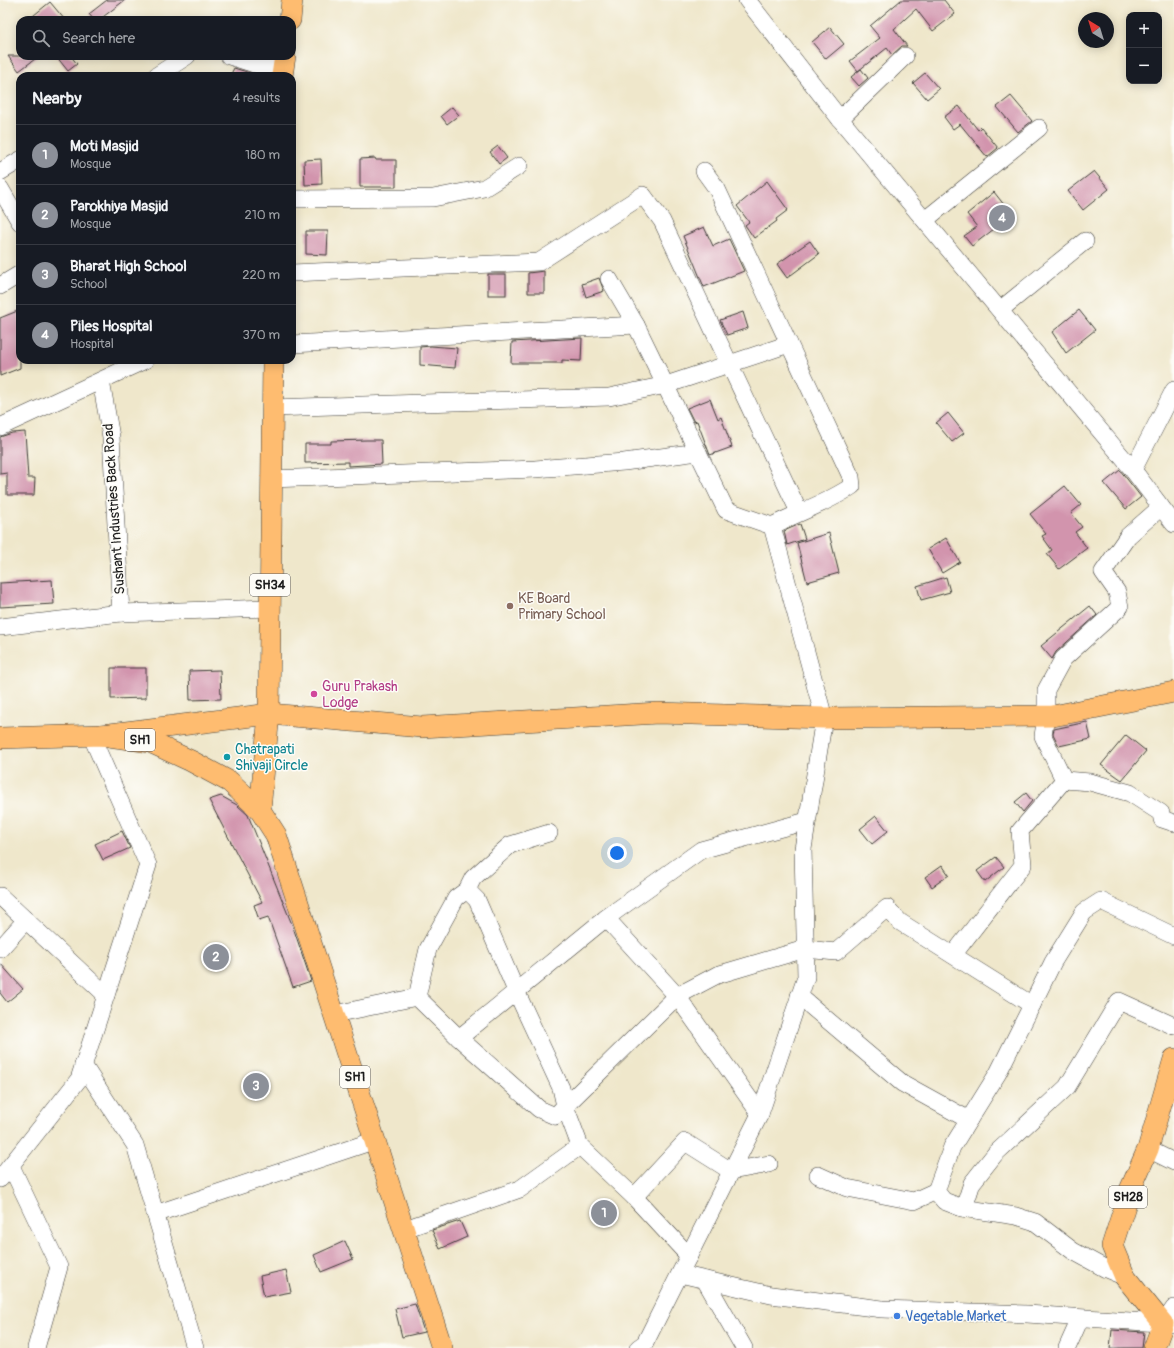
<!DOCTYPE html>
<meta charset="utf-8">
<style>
:root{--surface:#171b24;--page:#20242c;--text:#f1f3f6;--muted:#9ea1a6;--line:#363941;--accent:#8c9099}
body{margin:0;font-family:Pangolin,sans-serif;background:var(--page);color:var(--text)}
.controls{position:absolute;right:12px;top:12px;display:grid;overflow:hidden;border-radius:8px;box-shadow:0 2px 10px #0003}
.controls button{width:36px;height:36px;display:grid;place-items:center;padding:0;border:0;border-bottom:1px solid var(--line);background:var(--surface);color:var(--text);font:20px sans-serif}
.compass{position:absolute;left:1078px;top:12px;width:36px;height:36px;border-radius:50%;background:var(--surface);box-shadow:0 2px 10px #0003;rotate:322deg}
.you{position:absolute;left:617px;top:853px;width:14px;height:14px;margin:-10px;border:3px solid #fff;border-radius:50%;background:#1a73e8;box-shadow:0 0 0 6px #1a73e833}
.badge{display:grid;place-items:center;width:26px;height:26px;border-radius:50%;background:var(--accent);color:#fff;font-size:13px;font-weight:700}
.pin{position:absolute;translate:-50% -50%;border:2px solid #fff;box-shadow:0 1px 4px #0006}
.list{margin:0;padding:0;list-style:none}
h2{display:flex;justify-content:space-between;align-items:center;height:52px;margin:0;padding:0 16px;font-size:17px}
h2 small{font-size:13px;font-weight:400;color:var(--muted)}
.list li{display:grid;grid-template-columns:26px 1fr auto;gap:12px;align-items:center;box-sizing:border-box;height:60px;padding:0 16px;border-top:1px solid var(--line)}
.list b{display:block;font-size:15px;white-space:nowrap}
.list p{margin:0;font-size:13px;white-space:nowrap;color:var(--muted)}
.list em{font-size:13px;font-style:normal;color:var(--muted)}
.icon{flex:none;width:22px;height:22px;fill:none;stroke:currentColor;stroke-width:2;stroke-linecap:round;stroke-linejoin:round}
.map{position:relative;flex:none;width:1174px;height:1348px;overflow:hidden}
.search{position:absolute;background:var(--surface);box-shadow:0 2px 10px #0003;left:16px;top:16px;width:280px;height:44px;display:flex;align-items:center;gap:10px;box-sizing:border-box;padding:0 14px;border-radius:12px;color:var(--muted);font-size:15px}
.panel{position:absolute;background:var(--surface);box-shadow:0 2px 10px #0003;left:16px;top:72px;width:280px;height:292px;border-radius:12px}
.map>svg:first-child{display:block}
.building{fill:#d294ad}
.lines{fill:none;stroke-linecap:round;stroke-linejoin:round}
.minor-casing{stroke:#3c3a36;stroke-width:18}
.major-casing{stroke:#3c3a36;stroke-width:22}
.minor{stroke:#fff;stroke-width:17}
.major{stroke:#febc70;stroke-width:21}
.education-dot{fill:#8d6e63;stroke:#fdfcf7;stroke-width:1.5}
.hotel-dot{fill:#d1479c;stroke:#fdfcf7;stroke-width:1.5}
.culture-dot{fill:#0f9aa8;stroke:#fdfcf7;stroke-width:1.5}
.shop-dot{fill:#3f7fe0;stroke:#fdfcf7;stroke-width:1.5}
.labels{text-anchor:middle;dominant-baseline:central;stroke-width:3;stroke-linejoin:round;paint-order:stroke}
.shield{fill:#fdfcf7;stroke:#605f5e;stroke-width:1}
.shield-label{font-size:13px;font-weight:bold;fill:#1c1c1c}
.street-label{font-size:14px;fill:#1c1c1c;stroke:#fdfcf7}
.education-label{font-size:14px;fill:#785e54;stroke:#fdfcf7;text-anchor:start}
.hotel-label{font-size:14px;fill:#b23c85;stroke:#fdfcf7;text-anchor:start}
.culture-label{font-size:14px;fill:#0d838f;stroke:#fdfcf7;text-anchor:start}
.shop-label{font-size:14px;fill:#366cbe;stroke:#fdfcf7;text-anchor:start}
</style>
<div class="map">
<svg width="1174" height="1348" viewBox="0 0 1174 1348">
<rect width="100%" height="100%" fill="#fdfcf7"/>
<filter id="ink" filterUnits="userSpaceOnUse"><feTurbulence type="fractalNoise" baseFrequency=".025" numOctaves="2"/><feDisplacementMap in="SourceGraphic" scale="8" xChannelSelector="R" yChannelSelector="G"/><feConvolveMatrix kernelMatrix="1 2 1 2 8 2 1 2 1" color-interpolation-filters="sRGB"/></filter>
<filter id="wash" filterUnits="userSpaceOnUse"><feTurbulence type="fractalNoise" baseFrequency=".012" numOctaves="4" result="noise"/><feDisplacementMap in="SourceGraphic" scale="16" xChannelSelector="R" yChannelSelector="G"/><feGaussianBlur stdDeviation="0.9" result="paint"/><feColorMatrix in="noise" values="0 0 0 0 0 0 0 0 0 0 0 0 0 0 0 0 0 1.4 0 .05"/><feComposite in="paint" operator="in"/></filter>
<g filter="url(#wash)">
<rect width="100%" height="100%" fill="#efe7cb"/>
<g id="blocks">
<g class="building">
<path d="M107,0H125L99,20H94L89,14Z"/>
<path d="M901,0H944L955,14L933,31L916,9L894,29L907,46H902L892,55L887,48L858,71L850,61L880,38L870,26Z"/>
<path d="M50,2L65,20H28Z"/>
<path d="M830,27L844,44L826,59L812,42Z"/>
<path d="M8,56H39L19,71Z"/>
<path d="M56,56H71L77,64L68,71Z"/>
<path d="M234,68L250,73L249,76H230Z"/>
<path d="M861,69L868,78L859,86L851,77Z"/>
<path d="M925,73L939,89L927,99L913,83Z"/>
<path d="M1011,96L1032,121L1018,132L997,107Z"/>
<path d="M959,106L978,130L981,127L998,148L987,157L960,124L953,129L944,117Z"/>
<path d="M452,107L459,115L447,124L441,116Z"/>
<path d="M498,146L507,158L499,164L490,152Z"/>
<path d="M375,158L376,160H396V187H360V159Z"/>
<path d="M321,159L322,184L305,185L304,160Z"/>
<path d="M1094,171L1109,189L1083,210L1068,191Z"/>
<path d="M767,181L788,210L776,219L777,221L754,238L745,225L749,222L737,206Z"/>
<path d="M994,192L1012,215L972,246L964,236L977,227L967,214Z"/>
<path d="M704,227L713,246L729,239L744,271L704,287L683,236Z"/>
<path d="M306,231H328L327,255L306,254Z"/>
<path d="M810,241L819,254L787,278L777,264Z"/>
<path d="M544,271V293H528V273Z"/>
<rect x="488" y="274" width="18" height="21"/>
<path d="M599,278L604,291L586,297L582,284Z"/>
<path d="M20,310V368L0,376V318Z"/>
<path d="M1079,310L1095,330L1066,353L1052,332Z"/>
<path d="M743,312L748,328L727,335L720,320Z"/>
<path d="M582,338L581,361L562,360V363H511L512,342Z"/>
<path d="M431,346L457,348L455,368L420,365V347Z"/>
<path d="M710,399L718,419L721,417L732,447L710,455L697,421L694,422L687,408Z"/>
<path d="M948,413L964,433L952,442L936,423Z"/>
<path d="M25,432L28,478H35L34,495H7V473L0,474V437L12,433Z"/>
<path d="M367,440H381L382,464L348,466V462L305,463V444H331V441Z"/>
<path d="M1120,470L1141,497L1126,509L1104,483Z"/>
<path d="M1065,486L1081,505L1071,513L1082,527L1075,532L1087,548L1059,569L1047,554L1052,550L1042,536L1046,534L1030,514Z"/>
<path d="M800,524L805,539L787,545L784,531Z"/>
<path d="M829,533L839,573L807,582L797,543Z"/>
<path d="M946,538L960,562L942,573L928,549Z"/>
<path d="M946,577L950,592L921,600L917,586Z"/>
<path d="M52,580L54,604L0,607V583Z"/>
<path d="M1090,606L1097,615L1056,652L1052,659L1041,646Z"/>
<path d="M111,668H146V698L111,699Z"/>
<path d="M220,670L221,699L190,700L189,671Z"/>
<path d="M1087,722L1091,739L1059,746L1053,734L1054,729Z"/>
<path d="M1126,735L1146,751L1122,780L1101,765Z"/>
<path d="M1026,793L1032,801L1023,812L1015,802Z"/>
<path d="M221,796L237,805L248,815L293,927L311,981L293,987L268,917L259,920L254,905L262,902L209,800Z"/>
<path d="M876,816L888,831L872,844L860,829Z"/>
<path d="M122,831L130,848L103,860L95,844Z"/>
<path d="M996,857L1004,867L985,882L977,871Z"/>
<path d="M942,865L949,875L932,887L925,877Z"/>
<path d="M0,963L23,989L7,1002L0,993Z"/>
<path d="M460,1221L467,1237L440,1249L432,1230Z"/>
<path d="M345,1241L353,1259L321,1272L314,1255Z"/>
<path d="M286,1270L291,1292L264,1297L260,1276Z"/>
<path d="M415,1304L424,1332L402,1337L395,1309Z"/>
<path d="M1112,1330L1144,1332L1142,1348H1110Z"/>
</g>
</g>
</g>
<g filter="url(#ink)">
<use href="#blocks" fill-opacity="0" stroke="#3c3a36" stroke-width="1"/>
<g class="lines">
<g class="minor-casing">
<g id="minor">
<path d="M747,0L840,119L1133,470L1174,524"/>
<path d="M229,56L254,64L283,69"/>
<path d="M156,76L187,56"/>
<path d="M840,119L905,56"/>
<path d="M0,172L20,160"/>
<path d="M0,188L20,222"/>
<path d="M292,199L433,198L484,188L519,166"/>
<path d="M925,220L1039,128"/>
<path d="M292,273L539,262L643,195L662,221L799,512"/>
<path d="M609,279L636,325L726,510L772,526C798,512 828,503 852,486L851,477L717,189L704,171"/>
<path d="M0,286L20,274"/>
<path d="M1000,310L1085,241"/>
<path d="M292,344L636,325"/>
<path d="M101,381L111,437L121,613"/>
<path d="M272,408L609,397L666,385L789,344"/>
<path d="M0,427L145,360"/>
<path d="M1133,470L1174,390"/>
<path d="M271,479L535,469L624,462L698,452"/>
<path d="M1161,507L1128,536L1103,572L1117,592L1120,607L1063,659L1046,690V716L1043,736L1064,780L1090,782L1130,793L1161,813L1162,819L1174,823"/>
<path d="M0,627L121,613L270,608"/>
<path d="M467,890L477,900L516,991L561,1088L565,1106L580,1146L634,1197L689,1256"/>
<path d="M0,896L106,995"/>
<path d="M606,918L701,850L807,821"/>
<path d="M0,949L26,920"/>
<path d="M953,955L1023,865L1020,831L1064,780"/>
<path d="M799,996L902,1083L969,1120"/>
<path d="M417,997L459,1038L539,1109L555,1116L677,996L717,975L805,949L836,952L887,908L900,922L1032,1005L998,1073L952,1147L936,1191L944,1201L962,1208L1016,1216L1035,1222L1073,1251L1106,1269L1125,1277"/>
<path d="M417,997L428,949L456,898L467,890L473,878L510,845L549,833"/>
<path d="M1032,1005L1053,962L1084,912L1101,901L1174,936"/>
<path d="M335,1014L417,997"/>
<path d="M459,1038L606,918L677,996L760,1114"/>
<path d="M83,1065L135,1145L195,1348"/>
<path d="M1148,1149L1174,1162"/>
<path d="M11,1166L59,1267L36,1348"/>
<path d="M818,1175L847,1188L914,1201L936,1191"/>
<path d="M0,1179L79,1079L148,865L91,735"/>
<path d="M634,1197L685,1142L731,1171L769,1164"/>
<path d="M964,1208L972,1183L995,1154L1067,1087L1119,1001L1174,1026"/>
<path d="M155,1214L376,1140"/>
<path d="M405,1229L520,1189L580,1146"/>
<path d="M680,1274L771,1295L882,1309L1027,1314L1174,1324"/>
<path d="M705,1280L744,1348"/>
<path d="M1163,1324L1174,1308"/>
<path d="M638,1348L645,1343L760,1114L806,977L803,849L824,718L772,526"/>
<path d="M1067,1348L1080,1319"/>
</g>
</g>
<g class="major-casing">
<g id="major">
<path d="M290,20L292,0"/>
<path d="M282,76L285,56"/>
<path d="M102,735L269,714L422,727L658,713L824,718L1053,716L1174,692"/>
<path d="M0,738L102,735L150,742L191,761L230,782L260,810L276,835L442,1348"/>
<path d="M260,810L269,714L273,360"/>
<path d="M1154,1348L1163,1324L1125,1277L1112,1246L1130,1190L1148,1149L1174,1059"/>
</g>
</g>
<use href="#minor" class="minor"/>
<use href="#major" class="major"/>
</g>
</g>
<circle class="education-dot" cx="510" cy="606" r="4"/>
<circle class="hotel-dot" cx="314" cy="694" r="4"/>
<circle class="culture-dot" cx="227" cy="757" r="4"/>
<circle class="shop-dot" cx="897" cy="1316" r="4"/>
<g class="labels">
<g class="shield">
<rect x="250" y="574" width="40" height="22" rx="3"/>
<rect x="125" y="729" width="30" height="22" rx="3"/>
<rect x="340" y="1066" width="30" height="22" rx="3"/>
<rect x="1109" y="1186" width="38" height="22" rx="3"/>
</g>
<g class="shield-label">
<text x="270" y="585">SH34</text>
<text x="140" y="740">SH1</text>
<text x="355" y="1077">SH1</text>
<text x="1128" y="1197">SH28</text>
</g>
<g class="street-label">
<text transform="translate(114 509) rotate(-94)">Sushant Industries Back Road</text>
</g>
<g class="education-label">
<text x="518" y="598">KE Board<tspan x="518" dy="16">Primary School</tspan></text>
</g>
<g class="hotel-label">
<text x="322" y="686">Guru Prakash<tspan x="322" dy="16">Lodge</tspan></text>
</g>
<g class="culture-label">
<text x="235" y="749">Chatrapati<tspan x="235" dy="16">Shivaji Circle</tspan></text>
</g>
<g class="shop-label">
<text x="905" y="1316">Vegetable Market</text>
</g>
</g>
</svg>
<div class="controls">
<button>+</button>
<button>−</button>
</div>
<svg class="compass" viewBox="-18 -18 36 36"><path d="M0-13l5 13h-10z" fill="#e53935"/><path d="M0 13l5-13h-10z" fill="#9ea1a6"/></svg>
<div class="you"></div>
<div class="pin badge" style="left:604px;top:1213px">1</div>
<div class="pin badge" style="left:216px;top:957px">2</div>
<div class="pin badge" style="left:256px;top:1086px">3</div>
<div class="pin badge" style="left:1002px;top:218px">4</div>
<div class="search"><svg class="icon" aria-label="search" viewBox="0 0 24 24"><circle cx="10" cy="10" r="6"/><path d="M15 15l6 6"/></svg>Search here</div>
<section class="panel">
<h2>Nearby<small>4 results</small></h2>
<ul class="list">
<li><span class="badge">1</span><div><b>Moti Masjid</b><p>Mosque</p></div><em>180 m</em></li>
<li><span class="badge">2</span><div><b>Parokhiya Masjid</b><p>Mosque</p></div><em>210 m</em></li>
<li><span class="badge">3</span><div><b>Bharat High School</b><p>School</p></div><em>220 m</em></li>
<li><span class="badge">4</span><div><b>Piles Hospital</b><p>Hospital</p></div><em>370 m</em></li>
</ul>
</section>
</div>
